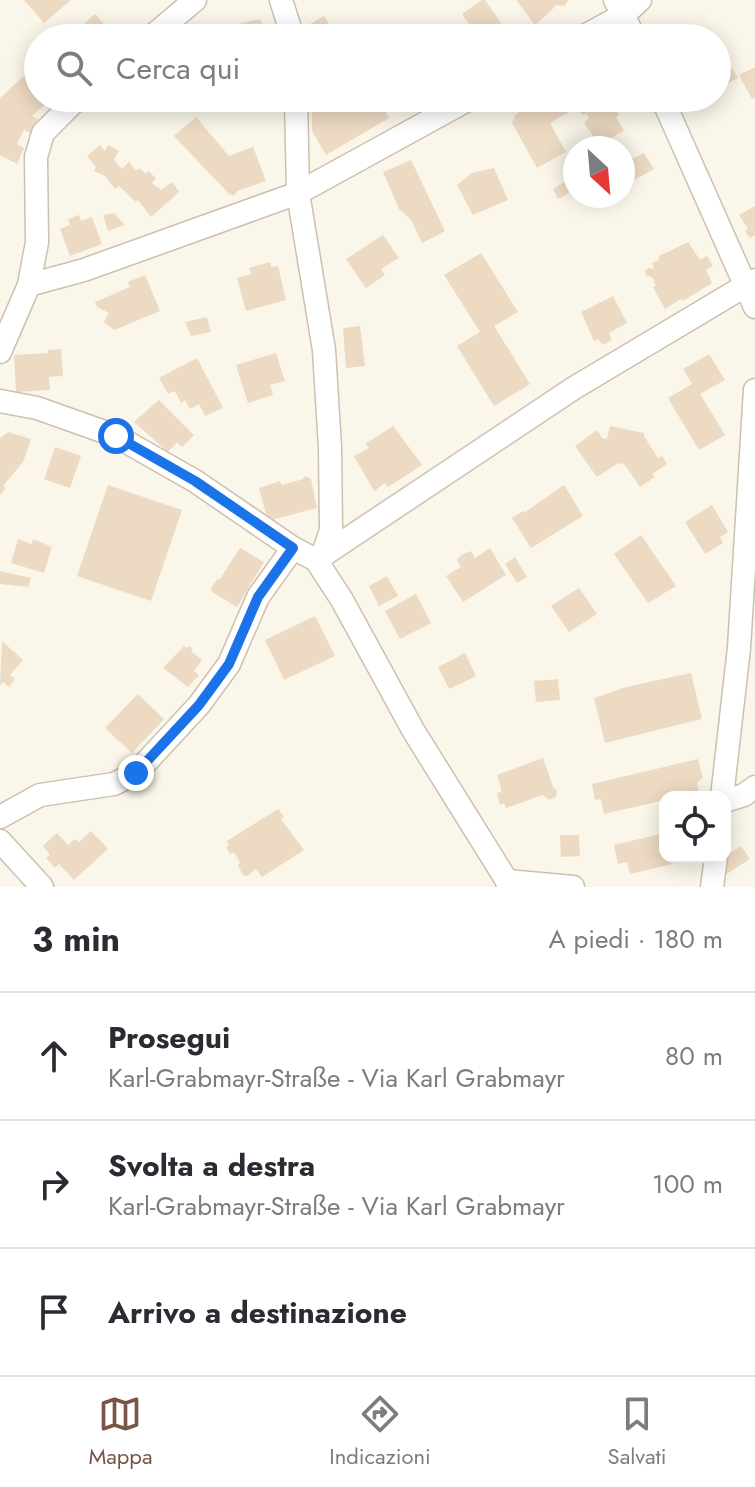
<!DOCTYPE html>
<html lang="it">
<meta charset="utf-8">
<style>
:root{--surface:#fff;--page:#f7f7f7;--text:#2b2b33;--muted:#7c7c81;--line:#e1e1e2;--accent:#795545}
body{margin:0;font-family:Jost,sans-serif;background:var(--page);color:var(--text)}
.controls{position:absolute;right:24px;bottom:24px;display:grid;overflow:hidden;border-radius:16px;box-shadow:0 4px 20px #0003}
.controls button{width:72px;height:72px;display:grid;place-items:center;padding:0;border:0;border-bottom:2px solid var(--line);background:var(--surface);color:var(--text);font:40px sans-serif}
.compass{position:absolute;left:563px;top:136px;width:72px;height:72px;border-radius:50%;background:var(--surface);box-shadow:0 4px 20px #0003;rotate:154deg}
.stop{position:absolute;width:24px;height:24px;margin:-18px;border:6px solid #1a73e8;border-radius:50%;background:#fff}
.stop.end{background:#1a73e8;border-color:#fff;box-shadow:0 2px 8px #0008}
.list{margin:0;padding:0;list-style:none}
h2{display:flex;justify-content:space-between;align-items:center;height:104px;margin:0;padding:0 32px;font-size:34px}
h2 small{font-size:26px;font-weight:400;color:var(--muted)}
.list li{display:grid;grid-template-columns:52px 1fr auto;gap:24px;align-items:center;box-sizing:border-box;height:128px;padding:0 32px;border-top:2px solid var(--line)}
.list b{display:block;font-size:30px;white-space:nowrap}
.list p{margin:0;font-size:26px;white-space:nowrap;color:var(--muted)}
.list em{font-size:26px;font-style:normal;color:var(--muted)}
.icon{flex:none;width:44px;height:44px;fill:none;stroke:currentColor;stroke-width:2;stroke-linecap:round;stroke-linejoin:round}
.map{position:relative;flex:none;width:755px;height:887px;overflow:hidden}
.search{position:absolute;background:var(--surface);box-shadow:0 4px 20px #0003;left:24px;right:24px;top:24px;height:88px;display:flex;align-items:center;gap:20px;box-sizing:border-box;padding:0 28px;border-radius:44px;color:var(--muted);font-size:30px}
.sheet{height:488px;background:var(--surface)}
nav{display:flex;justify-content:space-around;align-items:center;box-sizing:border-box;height:112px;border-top:2px solid var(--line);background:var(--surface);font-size:22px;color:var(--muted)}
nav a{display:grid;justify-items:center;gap:4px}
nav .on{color:var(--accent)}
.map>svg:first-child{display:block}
.building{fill:#eddac3}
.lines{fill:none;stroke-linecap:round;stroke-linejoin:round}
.street-casing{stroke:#ccc0b0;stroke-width:25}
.street{stroke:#fff;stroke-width:22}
.route{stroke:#1a73e8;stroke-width:10}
</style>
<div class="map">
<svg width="755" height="887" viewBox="0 0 755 887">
<rect width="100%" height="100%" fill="#faf6e9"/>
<g class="building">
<path d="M24,0H71L44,23Z"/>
<path d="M482,0H485L508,33L501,38H479L462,14Z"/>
<path d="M516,0H568L565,6L557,5L535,25Z"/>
<path d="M95,14L116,38H68Z"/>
<path d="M324,16L335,34L337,38H315L308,25Z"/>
<path d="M260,19L268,38H215L236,30L235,26L241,23Z"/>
<path d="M717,44L738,78L727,84L724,81L719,84L724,92L717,96Z"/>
<path d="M755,67V97L752,99L739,75Z"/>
<path d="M30,70L38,78V98H52L32,116L38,119L31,133L24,130L17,144L24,148L17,164L0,155V98Z"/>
<path d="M331,98H377L389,118L326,155L312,131V109Z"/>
<path d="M542,98H610L619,115L616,117L624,131L599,144L584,123L589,118L586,113L582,115L578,107L550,123L566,152L537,168L512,123L515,115Z"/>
<path d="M196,117L229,156L253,147L266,181L237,191L234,196L229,194L174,136Z"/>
<path d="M100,145L105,151L108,145L119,151L114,160L122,169L129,162L136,171L139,168L146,174L148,171L156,178L152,183L161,190L172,182L179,192L151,217L138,200L136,202L119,186L115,189L105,176L94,171L96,167L87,156Z"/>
<path d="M644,153L654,169L623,186V163Z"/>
<path d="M411,160L445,231L422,243L411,220L399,209L383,172Z"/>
<path d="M494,168L508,200L473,215L457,185L472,173Z"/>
<path d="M575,175V190L558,199L553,189Z"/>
<path d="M755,206V235L750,238L745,231L748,229L739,215Z"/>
<path d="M114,213L125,225L108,231L103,215Z"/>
<path d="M79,215L81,221L92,217L102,244L70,256L60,229L70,225L68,219Z"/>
<path d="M383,235L399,258L381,269L385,275L366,288L346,259Z"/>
<path d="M688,242L700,260L707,256L713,266L706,270L712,283L683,301L681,299L665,309L653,287L656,286L652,277L646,276L645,272L648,268L654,269L652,263L659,260V256Z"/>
<path d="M481,253L518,312L494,326L530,384L494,406L457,346L480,332L444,275Z"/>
<path d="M270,262L271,267L278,266L286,300L246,311L237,278L251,274L249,268Z"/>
<path d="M145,275L160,311L114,330L104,322L109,313L97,307L95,302L130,287L128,282Z"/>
<path d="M613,296L627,323L609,333L612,340L603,345L598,339L594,341L581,312Z"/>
<path d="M207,317L211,332L191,336L185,322Z"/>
<path d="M360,326L365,366L346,368L343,328Z"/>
<path d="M61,349L63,376L49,377L50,390L16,392L14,355L48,353V350Z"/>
<path d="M276,353L285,381L270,385L273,395L248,403L236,365Z"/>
<path d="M709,354L725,380L700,394L725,435L699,450L668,398L692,384L683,369Z"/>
<path d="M197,358L223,408L205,416L199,404L190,409L185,400L181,403L175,391L168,394L159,378Z"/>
<path d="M159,400L194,435L182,447L177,442L168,452L134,422Z"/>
<path d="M393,426L422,465L388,487L385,483L374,491L354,456L369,448L365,444Z"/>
<path d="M610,426L644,433V436L658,458L662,456L667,464L652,474L655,477L640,487L625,465L618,463L597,477L575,446L597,430L602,438L607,439Z"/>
<path d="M8,432L31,439L23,462L3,486L6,488L0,495V438Z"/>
<path d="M55,447L81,456L70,488L44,479Z"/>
<path d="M305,476L311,479L317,508L268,521L259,488L280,481L282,485L303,479Z"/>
<path d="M108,485L182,510L151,601L77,576Z"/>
<path d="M564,485L583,516L531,548L512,518L523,511L524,513Z"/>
<path d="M712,505L728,532L720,537L723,543L705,554L685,522Z"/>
<path d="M641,535L676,586L648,603L614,554Z"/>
<path d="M18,539L32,544L33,539L52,547L44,573L11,563Z"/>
<path d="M240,548L264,562L237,607L212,592L211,588L217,579H220Z"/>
<path d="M490,548L506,575L463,602L446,576L461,567L457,560L461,555L471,551L475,558Z"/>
<path d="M515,557L527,577L517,583L505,564Z"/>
<path d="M0,571L31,578L28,587L0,584Z"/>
<path d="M387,576L398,596L379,606L369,586Z"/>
<path d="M579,588L597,614L569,632L551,606Z"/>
<path d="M416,594L431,623L400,639L385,611Z"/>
<path d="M315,616L335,656L284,680L265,640Z"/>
<path d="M2,641L23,660L10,675L15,679L9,687L3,682L0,686Z"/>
<path d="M184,646L186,648L191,646L192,652L202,660L194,671L199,675L188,687L163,668Z"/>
<path d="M465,653L476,676L449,689L438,667Z"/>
<path d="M691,673L702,719L605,743L594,698L626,687Z"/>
<path d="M558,679L560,700L536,702L534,681Z"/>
<path d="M138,694L164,719L132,753L105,728Z"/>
<path d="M543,758L553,787L557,791L556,797L549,800L543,795L506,808L504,803L500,805L497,793L501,792V788L497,775Z"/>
<path d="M698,759L703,778L697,783L699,792L665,797V800L604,814L601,799L595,800L592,784Z"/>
<path d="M278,809L284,817L281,819L304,850L262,877L256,869L247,876L243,875L238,866L240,862L234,852L230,854L226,847L229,845L227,841Z"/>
<path d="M91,831L108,849L74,880L59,864L55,868L46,858L50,855L43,846L57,833L68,845L75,839L79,842Z"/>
<path d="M665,833V857H684L685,861L630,874L627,862L618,864L614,845Z"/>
<path d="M560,835H579L580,856L561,857Z"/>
<path d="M741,846L750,859L717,880L725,856Z"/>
</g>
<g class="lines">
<g class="street-casing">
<g id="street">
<path d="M281,0L293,38"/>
<path d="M615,0L635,38"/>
<path d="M150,38L195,0"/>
<path d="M581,38L625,14L640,0"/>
<path d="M296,98L298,193L324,350L330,448L331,530L324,551L319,556"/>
<path d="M662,98L755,307"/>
<path d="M29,285L84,270L298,193L471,98"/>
<path d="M0,352L29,285L37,242L36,157L43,133L78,98"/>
<path d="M0,401L37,408L116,436L195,481L293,548L316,560L342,600L413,730L507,881L508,887"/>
<path d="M316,560L574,388L755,280"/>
<path d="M722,797L739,648L755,390"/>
<path d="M725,801L744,795L755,787"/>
<path d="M0,817L40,795L114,784L136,773L199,705L229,664L258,597L293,548"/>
<path d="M0,841L42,887"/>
<path d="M507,881L573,887"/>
<path d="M712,887L716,857"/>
</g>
</g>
<use href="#street" class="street"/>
</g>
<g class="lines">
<path class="route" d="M116,436L195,481L293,548L258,597L229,664L199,705L136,773"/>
</g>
</svg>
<div class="controls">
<button><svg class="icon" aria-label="locate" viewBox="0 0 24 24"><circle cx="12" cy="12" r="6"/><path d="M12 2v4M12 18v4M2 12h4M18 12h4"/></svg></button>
</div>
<svg class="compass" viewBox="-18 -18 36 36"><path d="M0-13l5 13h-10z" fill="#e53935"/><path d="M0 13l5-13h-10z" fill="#7c7c81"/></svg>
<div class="stop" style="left:116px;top:436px"></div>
<div class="stop end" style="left:136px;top:773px"></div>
<div class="search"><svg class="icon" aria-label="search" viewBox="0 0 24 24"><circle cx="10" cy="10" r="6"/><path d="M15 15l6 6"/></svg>Cerca qui</div>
</div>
<section class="sheet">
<h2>3 min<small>A piedi · 180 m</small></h2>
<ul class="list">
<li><svg class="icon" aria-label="ahead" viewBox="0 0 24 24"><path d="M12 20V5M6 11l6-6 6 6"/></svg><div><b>Prosegui</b><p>Karl-Grabmayr-Straße - Via Karl Grabmayr</p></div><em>80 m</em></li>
<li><svg class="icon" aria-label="right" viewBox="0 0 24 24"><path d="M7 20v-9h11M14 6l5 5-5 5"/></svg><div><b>Svolta a destra</b><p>Karl-Grabmayr-Straße - Via Karl Grabmayr</p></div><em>100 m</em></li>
<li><svg class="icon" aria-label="arrive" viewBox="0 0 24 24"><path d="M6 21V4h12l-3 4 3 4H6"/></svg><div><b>Arrivo a destinazione</b></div></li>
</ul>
</section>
<nav>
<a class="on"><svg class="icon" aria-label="map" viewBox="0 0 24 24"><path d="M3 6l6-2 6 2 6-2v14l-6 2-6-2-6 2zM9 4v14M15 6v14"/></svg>Mappa</a>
<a><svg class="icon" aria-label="directions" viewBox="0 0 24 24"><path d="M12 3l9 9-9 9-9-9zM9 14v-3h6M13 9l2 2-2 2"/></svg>Indicazioni</a>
<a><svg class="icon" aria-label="saved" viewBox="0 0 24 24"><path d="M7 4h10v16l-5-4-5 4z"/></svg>Salvati</a>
</nav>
